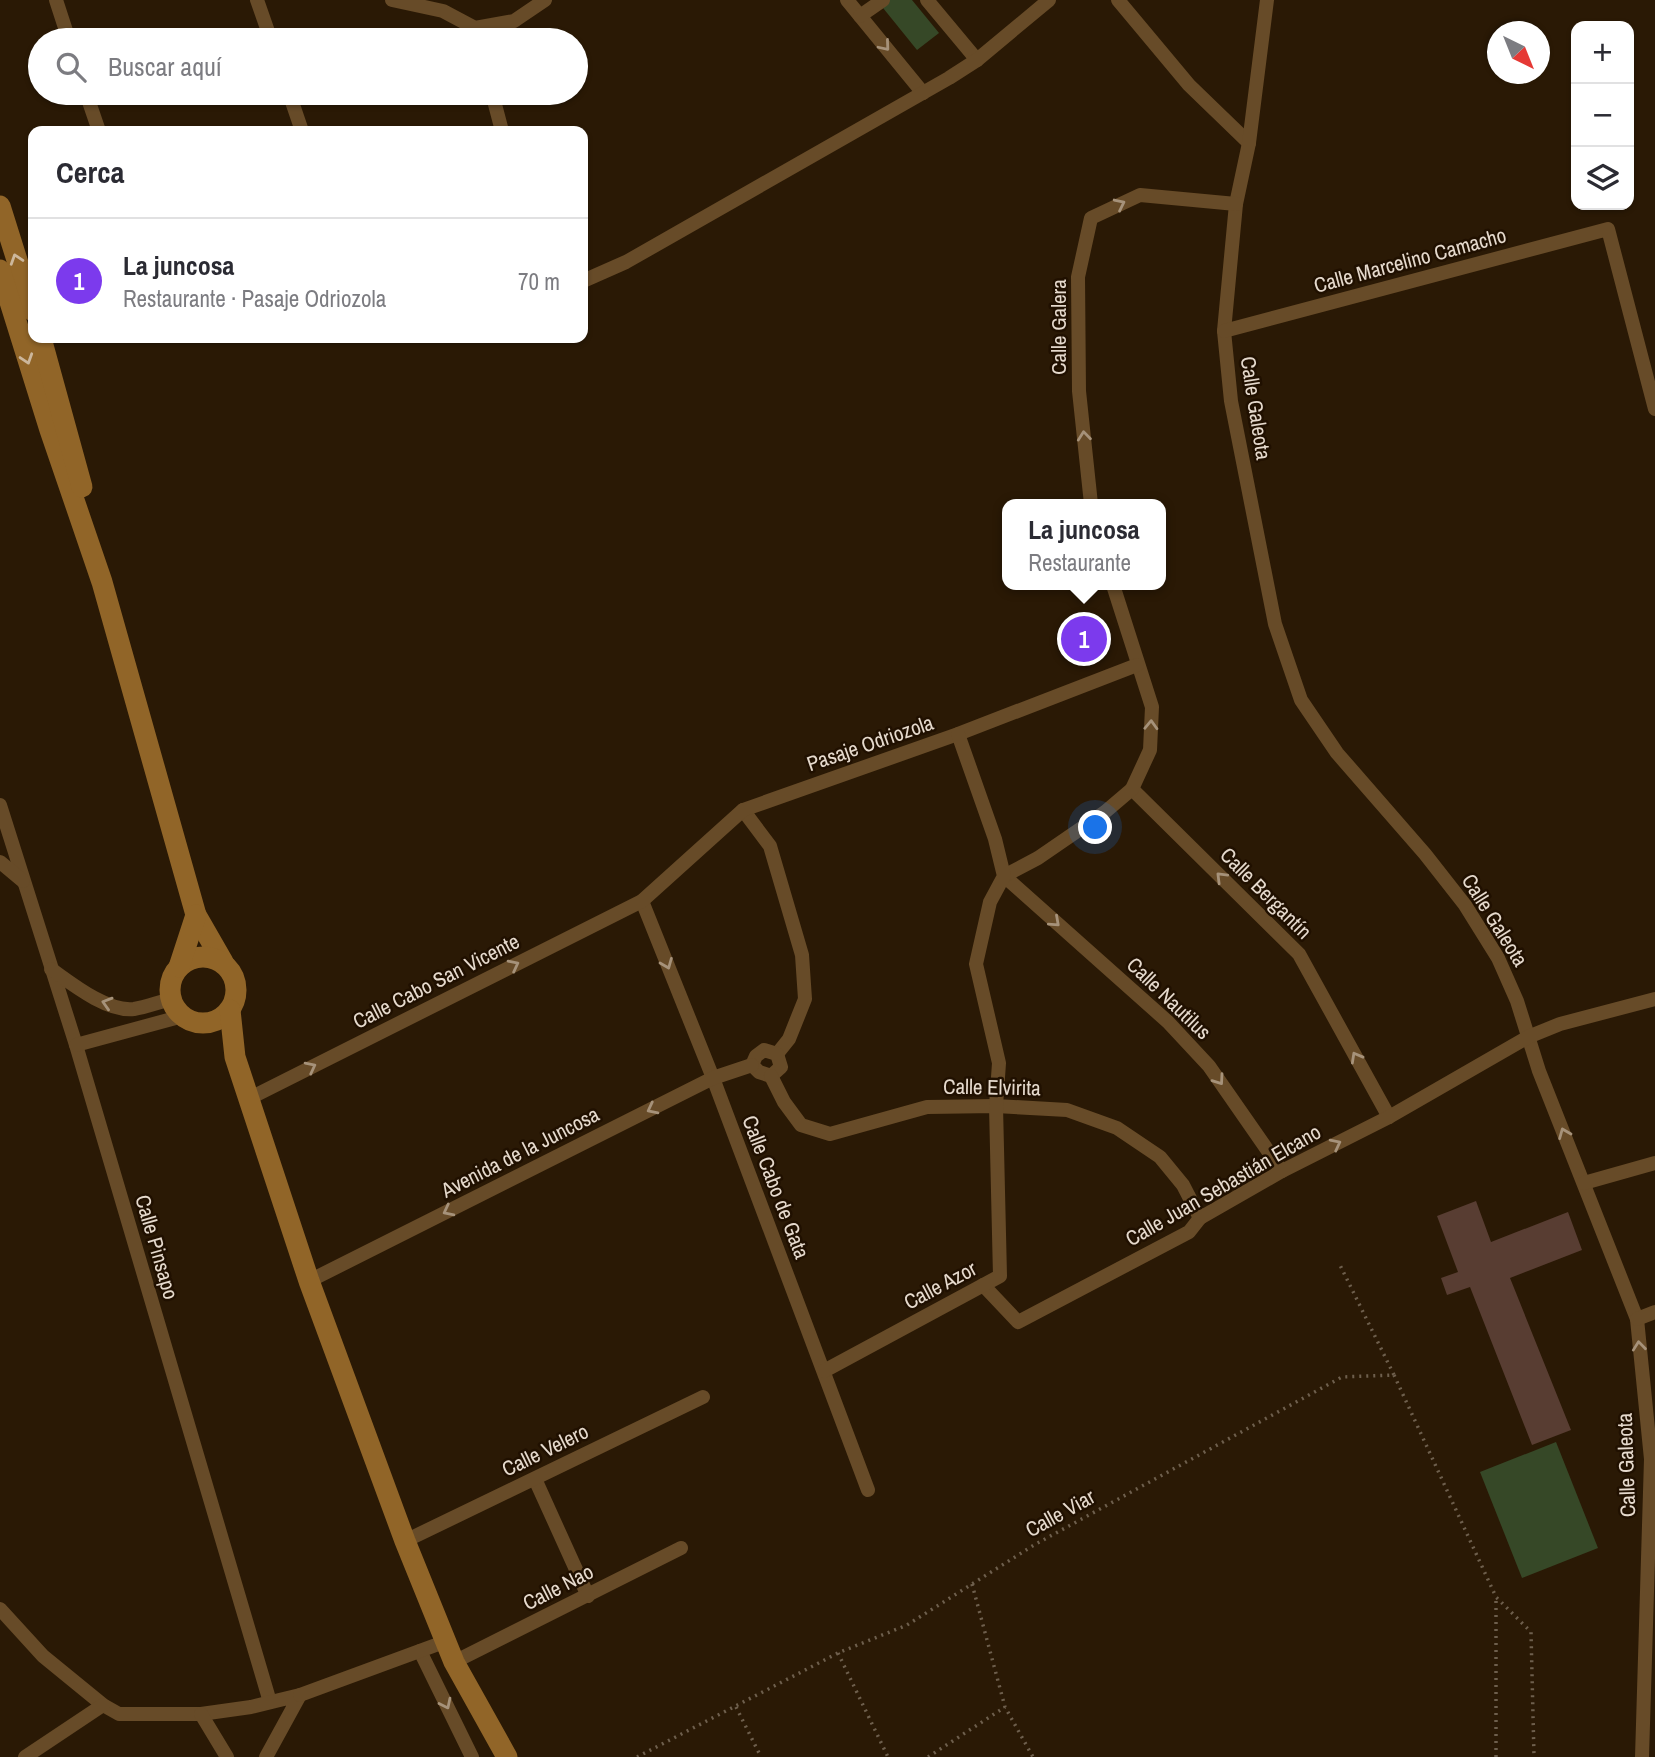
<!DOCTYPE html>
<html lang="es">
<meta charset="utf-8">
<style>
:root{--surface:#fff;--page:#f2f2f3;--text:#2b2b33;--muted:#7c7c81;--line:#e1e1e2;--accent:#7c3aed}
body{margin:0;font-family:"Archivo Narrow",sans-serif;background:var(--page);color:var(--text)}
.controls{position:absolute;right:21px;top:21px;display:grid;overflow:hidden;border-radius:14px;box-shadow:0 2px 5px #0004}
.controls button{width:63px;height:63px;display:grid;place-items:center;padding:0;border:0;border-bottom:2px solid var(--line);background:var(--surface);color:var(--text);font:35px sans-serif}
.compass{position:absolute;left:1487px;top:21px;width:63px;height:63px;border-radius:50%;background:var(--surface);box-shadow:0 2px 5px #0004;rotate:137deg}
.you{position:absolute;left:1096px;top:828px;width:24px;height:24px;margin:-18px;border:5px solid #fff;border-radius:50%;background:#1a73e8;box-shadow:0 0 0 10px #1a73e833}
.badge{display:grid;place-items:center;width:46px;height:46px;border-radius:50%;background:var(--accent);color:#fff;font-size:23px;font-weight:700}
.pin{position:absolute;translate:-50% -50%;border:4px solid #fff;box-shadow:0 2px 7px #0006}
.popup{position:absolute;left:1002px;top:499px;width:164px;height:91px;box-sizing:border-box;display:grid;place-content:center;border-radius:14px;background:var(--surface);filter:drop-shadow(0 2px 5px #0005);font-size:23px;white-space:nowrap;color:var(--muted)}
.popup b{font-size:26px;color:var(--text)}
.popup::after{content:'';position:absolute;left:50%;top:100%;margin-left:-14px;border:14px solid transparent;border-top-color:var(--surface)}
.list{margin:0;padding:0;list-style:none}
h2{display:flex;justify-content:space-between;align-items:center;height:91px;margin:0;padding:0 28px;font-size:30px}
h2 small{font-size:23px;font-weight:400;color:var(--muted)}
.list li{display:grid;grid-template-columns:46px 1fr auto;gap:21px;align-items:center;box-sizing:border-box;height:126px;padding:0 28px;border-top:2px solid var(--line)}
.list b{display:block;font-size:26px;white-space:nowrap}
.list p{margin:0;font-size:23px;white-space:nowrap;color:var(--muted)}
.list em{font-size:23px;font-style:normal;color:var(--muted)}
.icon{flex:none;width:38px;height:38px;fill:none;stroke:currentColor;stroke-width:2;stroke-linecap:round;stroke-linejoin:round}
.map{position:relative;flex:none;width:1655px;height:1757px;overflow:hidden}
.search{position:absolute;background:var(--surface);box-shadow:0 2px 5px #0004;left:28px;top:28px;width:560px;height:77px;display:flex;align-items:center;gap:18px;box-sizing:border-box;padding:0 24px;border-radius:38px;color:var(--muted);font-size:26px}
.panel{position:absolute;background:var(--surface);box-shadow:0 2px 5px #0004;left:28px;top:126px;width:560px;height:217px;border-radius:14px}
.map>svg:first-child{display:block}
.green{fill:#364827}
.building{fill:#583d32}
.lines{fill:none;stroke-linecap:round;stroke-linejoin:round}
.path{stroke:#6e5f4d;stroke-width:3.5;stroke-dasharray:2 5;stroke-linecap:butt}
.street{stroke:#674b28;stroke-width:14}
.secondary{stroke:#916528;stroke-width:21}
.oneway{stroke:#a6927a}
.oneway2{stroke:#ccb79c}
.labels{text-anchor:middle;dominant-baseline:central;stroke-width:5;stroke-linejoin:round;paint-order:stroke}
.street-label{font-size:21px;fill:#e6dacd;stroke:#201000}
</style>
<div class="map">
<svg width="1655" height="1757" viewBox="0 0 1655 1757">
<rect width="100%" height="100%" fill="#2a1905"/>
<g class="green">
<path d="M883,0H912L939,33L917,50L879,3Z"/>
<path d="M1556,1442L1598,1548L1522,1578L1480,1472Z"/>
</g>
<path class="building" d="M1476,1201L1491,1242L1568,1212L1582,1250L1510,1278L1571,1430L1532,1445L1470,1287L1447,1295L1441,1278L1458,1272L1437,1216Z"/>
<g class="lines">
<g class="path">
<path d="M1394,1375L1496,1597L1531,1632L1534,1757"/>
<path d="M972,1584L1005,1707L1033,1757"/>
<path d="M838,1653L888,1757"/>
<path d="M736,1707L761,1757"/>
<path d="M637,1757L838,1653L907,1625L1034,1545L1342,1377L1394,1375L1339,1263"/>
<path d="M928,1757L1005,1707"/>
<path d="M1496,1757V1597"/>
</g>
<g class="street">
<path d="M56,0L69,40"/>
<path d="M257,0L271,40"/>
<path d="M392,0L443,11L475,28L514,21L545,0"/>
<path d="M847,0L923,93"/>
<path d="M927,0L977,60"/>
<path d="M1118,0L1189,85L1249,143"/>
<path d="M1267,0L1249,143L1236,204L1224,331L1231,401L1275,624L1301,700L1337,753L1425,854L1465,905L1498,958L1517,1001L1539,1071L1637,1319L1651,1459L1642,1757"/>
<path d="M860,16L883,0"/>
<path d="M86,93L99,131"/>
<path d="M289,93L302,131"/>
<path d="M492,93L502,131"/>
<path d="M583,281L626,262L949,78L977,60L1049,0"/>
<path d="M1224,331L1608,229L1655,409"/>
<path d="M1091,504L1079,391L1078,277L1091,218L1140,195L1236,204"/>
<path d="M1132,789L1299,954L1389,1117"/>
<path d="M0,805L76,1045L270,1702"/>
<path d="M743,810L770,846L802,955L805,999L789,1039L777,1054"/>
<path d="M0,862L23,881"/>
<path d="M1004,876L1168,1022L1209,1066L1282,1171"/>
<path d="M1004,876L1038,858L1105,812L1132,789L1150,750L1152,707L1113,585"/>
<path d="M642,901L713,1078L868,1490"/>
<path d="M51,969C72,984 107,1012 134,1009C146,1007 159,1002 172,999"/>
<path d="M76,1045L183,1016"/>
<path d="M764,1050L777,1054L781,1067L771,1076L759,1072L752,1065L756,1056Z"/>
<path d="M771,1076L784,1102L801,1125L830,1134L927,1107L996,1106L1067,1110L1117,1128L1160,1157L1183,1185L1200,1218"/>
<path d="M250,1098L642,901L743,810L958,734L1137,665"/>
<path d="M1584,1183L1655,1163"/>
<path d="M309,1281L713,1078L752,1065"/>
<path d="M983,1285L1018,1322L1189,1232L1200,1218L1282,1171L1389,1117L1528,1037L1560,1024L1655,999"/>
<path d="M1637,1319L1655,1312"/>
<path d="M824,1371L1000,1276L996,1106L999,1063L976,964L990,902L1004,876L995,839L958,734"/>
<path d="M535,1479L588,1596"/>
<path d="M405,1541L703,1397"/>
<path d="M0,1609L43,1656L103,1705L119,1714H201L251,1707L300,1695L266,1757"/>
<path d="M420,1651L472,1757"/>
<path d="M454,1662L681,1548"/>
<path d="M300,1695L444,1642"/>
<path d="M201,1714L227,1757"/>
<path d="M25,1757L103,1705"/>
</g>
<g class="secondary">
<path d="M0,206L33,311"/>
<path d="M0,270L50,430L102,582L196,915L223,962"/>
<path d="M41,338L82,487"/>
<circle cx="203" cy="990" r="33"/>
<path d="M179,967L196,915"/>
<path d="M230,1010L235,1057L309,1281L405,1541L454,1662L507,1757"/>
</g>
</g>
<defs><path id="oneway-chevron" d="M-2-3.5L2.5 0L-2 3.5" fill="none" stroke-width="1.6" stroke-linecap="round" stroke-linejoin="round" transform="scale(1.75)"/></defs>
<g class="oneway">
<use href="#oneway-chevron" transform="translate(885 46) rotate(50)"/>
<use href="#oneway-chevron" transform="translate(1120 204) rotate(-26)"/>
<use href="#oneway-chevron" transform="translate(1084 436) rotate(-96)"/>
<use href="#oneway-chevron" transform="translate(1151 725) rotate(-88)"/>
<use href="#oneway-chevron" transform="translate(1221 877) rotate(-135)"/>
<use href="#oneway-chevron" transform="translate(1055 922) rotate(42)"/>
<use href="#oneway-chevron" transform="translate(667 964) rotate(68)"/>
<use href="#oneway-chevron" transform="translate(514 965) rotate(-27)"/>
<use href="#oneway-chevron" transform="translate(107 1003) rotate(-163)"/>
<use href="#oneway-chevron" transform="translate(1356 1057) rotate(-119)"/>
<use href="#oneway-chevron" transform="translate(311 1067) rotate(-27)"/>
<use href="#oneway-chevron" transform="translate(1219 1080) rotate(55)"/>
<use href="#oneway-chevron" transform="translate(652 1109) rotate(153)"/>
<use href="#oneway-chevron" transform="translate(1564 1133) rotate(-112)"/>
<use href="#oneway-chevron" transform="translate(1336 1144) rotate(-27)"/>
<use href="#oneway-chevron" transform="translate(448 1211) rotate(153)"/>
<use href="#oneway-chevron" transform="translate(1639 1346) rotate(-96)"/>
<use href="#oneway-chevron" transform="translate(446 1704) rotate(64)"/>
</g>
<g class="oneway2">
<use href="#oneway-chevron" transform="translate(16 259) rotate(-108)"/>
<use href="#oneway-chevron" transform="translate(27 359) rotate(72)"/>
</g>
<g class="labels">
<g class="street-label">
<text transform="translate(1410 260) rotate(-15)">Calle Marcelino Camacho</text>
<text transform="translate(1058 327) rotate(-90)">Calle Galera</text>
<text transform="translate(1256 408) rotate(81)">Calle Galeota</text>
<text transform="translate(870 743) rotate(-19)">Pasaje Odriozola</text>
<text transform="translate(1266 893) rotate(45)">Calle Bergantín</text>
<text transform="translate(1495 920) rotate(58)">Calle Galeota</text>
<text transform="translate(436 981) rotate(-27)">Calle Cabo San Vicente</text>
<text transform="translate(1169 998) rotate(44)">Calle Nautilus</text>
<text transform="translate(992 1087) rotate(1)">Calle Elvirita</text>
<text transform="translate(520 1152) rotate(-27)">Avenida de la Juncosa</text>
<text transform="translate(1223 1185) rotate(-30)">Calle Juan Sebastián Elcano</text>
<text transform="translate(776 1187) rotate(69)">Calle Cabo de Gata</text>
<text transform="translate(157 1247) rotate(74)">Calle Pinsapo</text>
<text transform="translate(940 1285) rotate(-28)">Calle Azor</text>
<text transform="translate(545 1450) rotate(-26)">Calle Velero</text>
<text transform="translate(1626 1465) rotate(-92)">Calle Galeota</text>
<text transform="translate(1060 1513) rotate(-29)">Calle Viar</text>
<text transform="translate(558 1587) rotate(-27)">Calle Nao</text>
</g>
</g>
</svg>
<div class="controls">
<button>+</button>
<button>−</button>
<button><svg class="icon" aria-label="layers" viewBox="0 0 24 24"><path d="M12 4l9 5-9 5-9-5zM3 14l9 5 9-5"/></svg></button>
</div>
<svg class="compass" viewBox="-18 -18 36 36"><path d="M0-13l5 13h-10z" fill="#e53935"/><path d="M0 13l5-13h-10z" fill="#7c7c81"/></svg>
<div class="you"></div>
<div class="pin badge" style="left:1084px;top:639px">1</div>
<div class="popup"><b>La juncosa</b>Restaurante</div>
<div class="search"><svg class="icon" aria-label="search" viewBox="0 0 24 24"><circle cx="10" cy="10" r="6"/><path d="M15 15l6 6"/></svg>Buscar aquí</div>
<section class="panel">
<h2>Cerca<small></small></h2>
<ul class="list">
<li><span class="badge">1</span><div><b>La juncosa</b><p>Restaurante · Pasaje Odriozola</p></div><em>70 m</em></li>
</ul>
</section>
</div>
